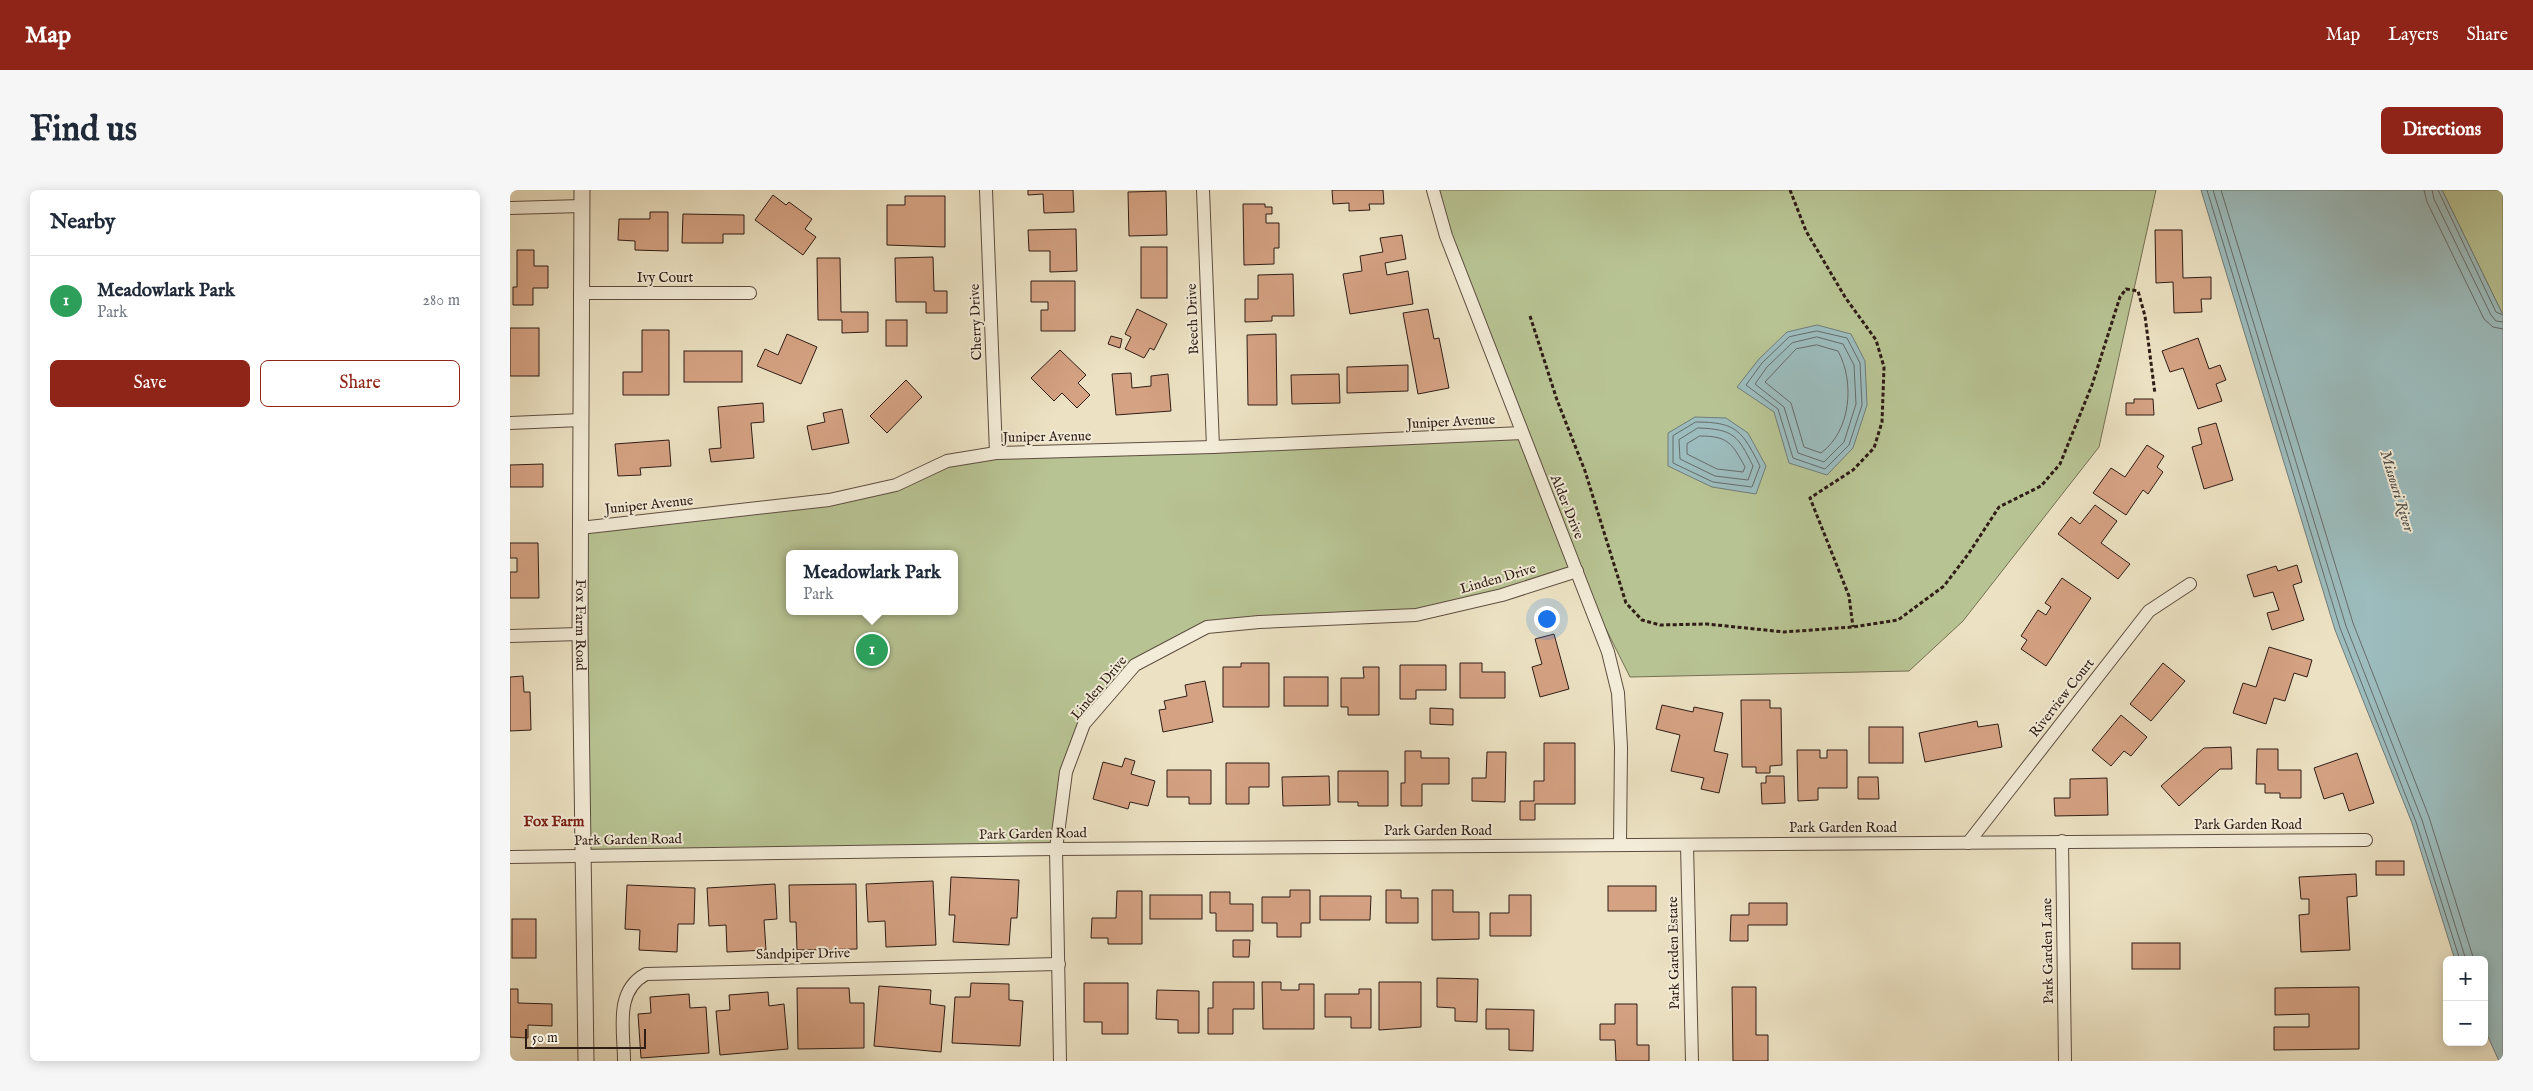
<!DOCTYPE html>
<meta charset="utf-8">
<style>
:root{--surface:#fff;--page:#f6f6f7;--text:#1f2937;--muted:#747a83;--line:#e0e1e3;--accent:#8f2418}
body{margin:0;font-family:"IM FELL English",serif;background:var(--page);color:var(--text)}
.controls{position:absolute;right:15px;bottom:15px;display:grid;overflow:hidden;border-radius:8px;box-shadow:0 2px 12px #0003}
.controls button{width:45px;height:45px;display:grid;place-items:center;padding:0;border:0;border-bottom:1px solid var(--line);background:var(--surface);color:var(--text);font:25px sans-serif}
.scale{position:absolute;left:15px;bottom:12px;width:121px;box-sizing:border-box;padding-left:5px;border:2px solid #2f1d16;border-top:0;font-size:14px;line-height:18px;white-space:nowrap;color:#2f1d16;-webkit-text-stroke:4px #f3ecd8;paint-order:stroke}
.you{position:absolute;left:1036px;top:428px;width:18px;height:18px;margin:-12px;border:4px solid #fff;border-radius:50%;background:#1a73e8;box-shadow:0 0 0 8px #1a73e833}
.badge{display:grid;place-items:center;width:32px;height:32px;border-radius:50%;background:var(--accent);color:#fff;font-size:16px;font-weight:700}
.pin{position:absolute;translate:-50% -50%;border:2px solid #fff;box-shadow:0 1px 5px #0006}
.popup{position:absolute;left:276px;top:360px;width:172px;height:65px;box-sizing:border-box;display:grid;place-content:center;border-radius:8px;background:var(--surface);filter:drop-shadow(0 1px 4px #0005);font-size:16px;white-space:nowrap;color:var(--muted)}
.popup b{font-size:19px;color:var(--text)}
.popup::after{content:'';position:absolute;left:50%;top:100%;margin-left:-10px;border:10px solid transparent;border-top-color:var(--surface)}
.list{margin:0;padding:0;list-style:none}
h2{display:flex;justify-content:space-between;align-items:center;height:65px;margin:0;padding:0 20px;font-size:21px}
h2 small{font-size:16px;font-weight:400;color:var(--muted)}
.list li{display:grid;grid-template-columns:32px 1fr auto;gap:15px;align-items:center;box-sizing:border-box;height:90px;padding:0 20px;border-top:1px solid var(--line)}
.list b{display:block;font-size:19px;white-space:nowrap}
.list p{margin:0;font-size:16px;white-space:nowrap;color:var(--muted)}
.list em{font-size:16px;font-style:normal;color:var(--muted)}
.actions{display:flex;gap:10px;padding:15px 20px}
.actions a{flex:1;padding:11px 0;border:1px solid var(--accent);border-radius:8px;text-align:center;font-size:18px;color:var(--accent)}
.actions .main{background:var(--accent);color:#fff}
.map{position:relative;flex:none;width:1993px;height:871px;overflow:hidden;border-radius:8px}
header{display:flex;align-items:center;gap:30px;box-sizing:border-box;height:70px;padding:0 25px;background:var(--accent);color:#fff}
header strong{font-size:24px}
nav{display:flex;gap:28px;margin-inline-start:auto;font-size:18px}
.intro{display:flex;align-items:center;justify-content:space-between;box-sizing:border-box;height:120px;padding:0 30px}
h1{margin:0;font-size:35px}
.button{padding:12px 22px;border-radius:8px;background:var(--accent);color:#fff;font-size:18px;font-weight:700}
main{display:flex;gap:30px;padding:0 30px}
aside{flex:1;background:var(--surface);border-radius:8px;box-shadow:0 2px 12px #0003}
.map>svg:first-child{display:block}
.green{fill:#b8c393;stroke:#747054;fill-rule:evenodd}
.water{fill:#9cbcbd;stroke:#707c7a}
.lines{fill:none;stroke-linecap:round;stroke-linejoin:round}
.shore{stroke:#666c6a;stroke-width:1}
.building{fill:#d5a283;stroke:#2f1d16}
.minor-casing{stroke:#5e4e41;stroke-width:14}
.tertiary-casing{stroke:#5e4e41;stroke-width:17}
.path{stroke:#2f1d16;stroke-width:3;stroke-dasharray:4 2.5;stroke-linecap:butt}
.minor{stroke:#f3ecd8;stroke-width:12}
.tertiary{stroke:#f3ecd8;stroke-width:15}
.labels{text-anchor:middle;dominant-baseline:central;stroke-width:4;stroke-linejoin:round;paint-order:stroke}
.street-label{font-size:14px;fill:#2f1d16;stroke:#f3ecd8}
.water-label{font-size:15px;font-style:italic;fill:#504d48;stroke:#f3ecd8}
.neighbourhood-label{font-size:15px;font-weight:bold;fill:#7a1f14;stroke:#f3ecd8}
</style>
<header>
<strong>Map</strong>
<nav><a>Map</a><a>Layers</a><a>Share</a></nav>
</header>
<div class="intro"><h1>Find us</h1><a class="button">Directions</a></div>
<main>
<aside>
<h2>Nearby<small></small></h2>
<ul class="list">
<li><span class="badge" style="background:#2e9e5b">1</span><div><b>Meadowlark Park</b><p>Park</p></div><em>280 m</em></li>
</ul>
<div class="actions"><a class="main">Save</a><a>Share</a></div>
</aside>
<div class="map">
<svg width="1993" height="871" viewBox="0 0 1993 871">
<rect width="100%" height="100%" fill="#ece2c3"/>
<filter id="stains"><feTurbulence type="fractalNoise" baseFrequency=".004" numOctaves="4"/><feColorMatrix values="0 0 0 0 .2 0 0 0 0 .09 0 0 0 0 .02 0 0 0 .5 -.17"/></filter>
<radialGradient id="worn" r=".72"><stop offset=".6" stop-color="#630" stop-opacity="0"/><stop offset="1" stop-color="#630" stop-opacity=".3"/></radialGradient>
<g class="green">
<path d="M923,0H1646L1589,257L1453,431L1399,481L1120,487L1067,381L906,425L697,437L625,475L574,535L556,582L546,659L73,665L70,338L386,295L437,271L1012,243ZM280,364H444V421H280Z"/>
<path d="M1932,0H1993V125L1934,4Z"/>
</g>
<g class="water">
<path d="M1691,0H1932L1993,125V871H1989L1974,838V770H1945L1902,633L1825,440Z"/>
<path d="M1307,135L1341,144L1355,171L1357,215L1343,258L1317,285L1279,273L1264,222L1227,197L1249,169L1277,142Z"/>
<path d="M1185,227L1216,228L1238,243L1256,276L1246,304L1202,297L1158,276V243Z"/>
</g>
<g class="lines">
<g class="shore">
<path d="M1697,0L1830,438L1906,632L1950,770"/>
<path d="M1703,0L1836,436L1912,630L1956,770"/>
<path d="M1711,0L1843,433L1919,627L1964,770"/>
<path d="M1914,0L1917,12L1974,129L1983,137L1993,139"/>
<path d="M1922,0L1924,9L1981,125L1986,131L1993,132"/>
<path d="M1928,0L1986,122L1993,125"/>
<path d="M1307,141L1337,148L1350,173L1352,215L1339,255L1315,279L1283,268L1268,219L1236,195L1252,173L1279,147Z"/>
<path d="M1307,147L1333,154L1344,175L1346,214L1334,252L1314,272L1288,263L1274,217L1245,194L1257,177L1282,153Z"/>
<path d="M1307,155L1328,161C1345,192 1341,241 1311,263L1294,257L1281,213L1255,192L1286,159Z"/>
<path d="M1186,232C1227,232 1232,241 1250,276L1242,297L1203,292L1163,273V246Z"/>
<path d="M1188,238C1224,239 1228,246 1243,276L1238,290L1205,286L1170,269L1169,250Z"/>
<path d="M1190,246C1218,246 1222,253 1235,277L1233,282L1207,279L1177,264V254Z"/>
</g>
</g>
<g class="building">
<path d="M518,0H563L564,22L534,23L533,4L518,5Z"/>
<path d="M822,0H873L874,14H859L860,20L839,21V13L823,14Z"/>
<path d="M656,1L657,45L619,46L618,2Z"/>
<path d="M263,5L276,15L279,12L302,29L295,39L306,47L293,65L245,30Z"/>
<path d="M395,6H435V57L377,55V15H395Z"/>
<path d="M733,14H755V17H762V24H756V33H769V58H764V74L734,75Z"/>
<path d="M140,22H158V61L125,60V51L108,50L109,29H140Z"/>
<path d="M173,24L234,25V44H213V53H172Z"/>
<path d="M566,39L567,81L540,82V61H519L518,40Z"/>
<path d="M1645,40H1672L1673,88L1701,87V109H1691L1692,122L1664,123L1663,92L1646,93Z"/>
<path d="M892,45L896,69L875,73L877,85L898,81L903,114L840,124L833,84L852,81L850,66L873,62L870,48Z"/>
<rect x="631" y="57" width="26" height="51"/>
<path d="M7,60H24V76H38V98H23V115H3V97H7Z"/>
<path d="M423,67L424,101H437V123H416V112H386L385,68Z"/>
<path d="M307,68H330L331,122H358V142L332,143V130H308Z"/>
<path d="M783,84L784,126H762V131L735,132V109H748V85Z"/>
<path d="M521,91H565V141H531V120H538V112H521Z"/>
<path d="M627,119L657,134L644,160L640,158L634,168L615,159L621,147L615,144Z"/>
<path d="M918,119L924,149L929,148L939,198L908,204L893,123Z"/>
<rect x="376" y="130" width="21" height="26"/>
<rect x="0" y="138" width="29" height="48"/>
<path d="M132,140H159V205H113V182H132Z"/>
<path d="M277,144L307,157L291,194L247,176L255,159L268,165Z"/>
<path d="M766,144L767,215H738L737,145Z"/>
<path d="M601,146L612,149L610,158L598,154Z"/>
<path d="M1688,148L1699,179L1710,175L1716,190L1706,194L1712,211L1688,219L1673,178L1660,182L1652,161Z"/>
<path d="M550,160L576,185L568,193L580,205L567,218L552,203L544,211L521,188Z"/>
<rect x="174" y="161" width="58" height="31"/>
<path d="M898,175V201L837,203V177Z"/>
<path d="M621,183L622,198L641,196V186L658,184L661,221L606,225L602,184Z"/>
<path d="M829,184L830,213L782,214L781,185Z"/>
<path d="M396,190L412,207L377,243L360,226Z"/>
<path d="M1624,209H1643L1644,225H1616V213H1624Z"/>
<path d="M253,213L254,232L241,233L244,268L201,272L199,259L211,258L208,217Z"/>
<path d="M332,219L339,253L302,260L297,236L315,232L313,223Z"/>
<path d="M1706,233L1723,290L1694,299L1682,257L1692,254L1688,238Z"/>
<path d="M159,250L161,276L130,278L131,285L108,286L105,254Z"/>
<path d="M1637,255L1654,266L1647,277L1653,282L1638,304L1633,300L1616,325L1583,303L1601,278L1615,287Z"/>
<path d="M33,274V297H0V275Z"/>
<path d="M1585,315L1607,331L1591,353L1620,374L1608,389L1548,344L1561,327L1570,334Z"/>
<path d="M0,353H28L29,408H0V382H7V368H0Z"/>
<path d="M1787,375L1792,392L1783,395L1794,430L1762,440L1757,423L1769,420L1763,402L1744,407L1737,385L1766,376L1768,381Z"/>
<path d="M1552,388L1581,408L1536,476L1511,459L1517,450L1511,446L1528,420L1536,425L1541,417L1535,413Z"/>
<path d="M1044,444L1059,499L1030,507L1022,477L1032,474L1025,449Z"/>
<path d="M1759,457L1802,470L1797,487L1784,483L1775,511L1764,508L1756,534L1723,523L1733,493L1746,497Z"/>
<path d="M731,473H759V517H713V477H731Z"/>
<path d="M950,473H972V482H995V508H950Z"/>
<path d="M1653,473L1675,491L1641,531L1620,514Z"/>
<path d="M890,475H936V500H906V509H890Z"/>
<path d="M853,477H869V525H838V517H831V488H854Z"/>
<path d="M13,486L14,502H20L21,540L0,541V487Z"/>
<rect x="774" y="487" width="44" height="29"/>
<path d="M695,491L703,532L653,542L649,520L656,519L654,511L677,506L675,495Z"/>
<path d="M1231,510H1260V518H1271L1272,575L1260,576V583H1246V577H1232Z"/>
<path d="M1152,515L1183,522L1184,517L1213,523L1204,561L1218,564L1209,603L1191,599L1194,588L1161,581L1170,545L1146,539Z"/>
<path d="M920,518L943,519V535L920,534Z"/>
<path d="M1611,525L1637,547L1621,566L1614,561L1601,576L1582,560Z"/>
<path d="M1467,531L1468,537L1488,534L1492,557L1415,572L1409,543Z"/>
<rect x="1359" y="537" width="34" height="36"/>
<path d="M1034,553H1065V614H1025V630H1010V611H1024V591H1034Z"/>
<path d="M1721,557L1722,579H1710L1669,616L1651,596L1694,558Z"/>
<path d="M1747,559H1768V580H1791V608H1770V603H1755V594H1746Z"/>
<path d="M1287,560H1310V568H1317V560H1337V598H1308V610L1288,611Z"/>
<path d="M895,561H911V568H939V594H912V616H891V593H895Z"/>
<path d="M977,562H996L995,612L962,611V588H976Z"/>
<path d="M1847,563L1864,613L1839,621L1833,603L1814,609L1804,578Z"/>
<path d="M615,568L625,571L621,584L645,591L638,616L620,612L618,619L583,609L593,572L612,577Z"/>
<path d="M716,573H759V597H739V614H716Z"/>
<path d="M657,580H701V614H679V607H657Z"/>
<path d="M828,581H878V616H848V612H828Z"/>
<path d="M819,586L820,615L773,616L772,587Z"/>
<path d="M1256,586H1274L1275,613L1252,614L1251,593H1256Z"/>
<path d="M1348,587H1368L1369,609H1348Z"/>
<path d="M1597,588L1598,625L1545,626L1544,608H1560V589Z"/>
<rect x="1866" y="671" width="28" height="14"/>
<path d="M1846,684L1847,706L1837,707L1840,760L1791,762L1789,725L1799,724V709H1791L1789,687Z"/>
<path d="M441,687L509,690L507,728H501L499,755L443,752L445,725H439Z"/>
<path d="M423,691L426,755L376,757L375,731L358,732L356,694Z"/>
<path d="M265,694L267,729L254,730L256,760L217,762L216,735L199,736L197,698Z"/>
<path d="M346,694L347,759L287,760L286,732H280L279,695Z"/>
<path d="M117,695L185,698L184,734H168L167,762L129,760L130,740L115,739Z"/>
<rect x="1098" y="696" width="48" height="25"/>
<path d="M780,700H800V733H791V747H767V733H752V707H780Z"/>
<path d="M876,700H891V708H908V733H876Z"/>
<path d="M922,700H943V722H969V749L922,750Z"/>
<path d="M607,701H632V754H598V748H581L582,728H606Z"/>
<path d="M700,702H720V714H743V741H706V723H700Z"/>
<rect x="640" y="705" width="52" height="24"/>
<path d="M999,705H1021V746H980V723H999Z"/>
<path d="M810,706H861L860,730H810Z"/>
<path d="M1239,713H1277V735H1238V751H1220L1221,725H1239Z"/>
<rect x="2" y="729" width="24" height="39"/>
<path d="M723,750H740L739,767H723Z"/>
<rect x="1622" y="753" width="48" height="26"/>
<path d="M927,788L968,789L967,832L945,831V818L927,817Z"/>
<path d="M703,792H744V819H723V844H698V818H703Z"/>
<path d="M752,792H771V800H789V794H804V839H753Z"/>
<path d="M869,792H911V837L869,840Z"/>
<path d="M461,793L499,794V810L513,811L510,856L442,853L445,807H460Z"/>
<path d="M574,793H618V844H592V832H574Z"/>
<path d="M369,796L421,800L420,814L435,816L431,862L364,856Z"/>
<path d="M1222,797H1246V845H1258V871H1223Z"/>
<path d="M1849,797V859L1764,860V837H1799V824L1765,825V798Z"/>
<path d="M287,798H339L340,813H354V858L288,859Z"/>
<path d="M0,799H8V813L42,814V836L18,835V848L0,847Z"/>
<path d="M849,799H861V838H841V827H815V804H849Z"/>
<path d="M647,800L689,801V843H668V830L646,829Z"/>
<path d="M258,802L259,816L274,814L278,859L210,865L206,821L220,820L219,805Z"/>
<path d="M179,804L180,818L196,817L199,863L131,868L128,824L141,823L140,807Z"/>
<path d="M1105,814H1127V855H1139V871H1106L1105,850H1090V834H1105Z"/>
<path d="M976,819L1024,820L1023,861L999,860V839H976Z"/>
</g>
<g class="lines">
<g class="minor-casing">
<g id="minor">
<path d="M476,0L486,263"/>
<path d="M693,0L703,257"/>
<path d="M923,0L936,46L1098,462L1108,503L1111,557L1110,655"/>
<path d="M0,18L72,16"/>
<path d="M70,103H240"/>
<path d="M0,233L71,230"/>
<path d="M70,338L319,310L386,295L437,271L486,263L703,257L1012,243"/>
<path d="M0,446L70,444"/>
<path d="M1552,651L1555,871"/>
<path d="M1458,653L1639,421L1680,394"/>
<path d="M1177,655L1182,871"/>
<path d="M0,667L546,659L1856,650"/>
<path d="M114,871C114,840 104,801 136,784L549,774"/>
<path d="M550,871L546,659L556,582L574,534L625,475L697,437L749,432L906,425L992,405L1067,381"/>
</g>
</g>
<g class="tertiary-casing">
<g id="tertiary">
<path id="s1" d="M72,0L70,444L76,871"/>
</g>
</g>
<g class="path">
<path d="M1280,0L1296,41L1335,107L1366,150L1374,177L1372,232L1364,258L1343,280L1300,308L1339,406L1343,437"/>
<path d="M1020,126L1047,210L1075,281L1116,413L1132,430L1150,435L1197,434L1274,442L1343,437L1388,430L1434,396L1459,363L1489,317L1531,296L1550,274L1582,195L1610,107L1616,99L1628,101L1635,126L1645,204"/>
</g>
<use href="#minor" class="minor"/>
<use href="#tertiary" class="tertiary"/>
</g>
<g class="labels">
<g class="street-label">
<text x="155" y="88">Ivy Court</text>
<text transform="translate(683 129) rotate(-92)">Beech Drive</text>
<text transform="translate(466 132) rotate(-92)">Cherry Drive</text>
<text transform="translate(941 232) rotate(-3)">Juniper Avenue</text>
<text transform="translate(537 247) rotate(-1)">Juniper Avenue</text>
<text transform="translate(139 315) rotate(-6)">Juniper Avenue</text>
<text transform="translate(1057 317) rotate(68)">Alder Drive</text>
<text transform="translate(988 389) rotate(-16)">Linden Drive</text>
<text stroke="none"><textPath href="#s1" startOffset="435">Fox Farm Road</textPath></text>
<text transform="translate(589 498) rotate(-50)">Linden Drive</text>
<text transform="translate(1552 508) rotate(-52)">Riverview Court</text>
<text x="1738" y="635">Park Garden Road</text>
<text x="1333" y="638">Park Garden Road</text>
<text x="928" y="641">Park Garden Road</text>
<text transform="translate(523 644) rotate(-1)">Park Garden Road</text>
<text transform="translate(118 650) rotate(-1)">Park Garden Road</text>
<text transform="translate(1538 761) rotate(-91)">Park Garden Lane</text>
<text transform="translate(1164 763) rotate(-91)">Park Garden Estate</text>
<text transform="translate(293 764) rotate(-1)">Sandpiper Drive</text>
</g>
<g class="water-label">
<text transform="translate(1887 301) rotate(73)">Missouri River</text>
</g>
<g class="neighbourhood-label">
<text x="44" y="631">Fox Farm</text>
</g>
</g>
<rect width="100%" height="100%" filter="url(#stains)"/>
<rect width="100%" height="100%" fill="url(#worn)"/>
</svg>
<div class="controls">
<button>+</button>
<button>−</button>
</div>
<div class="scale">50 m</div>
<div class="you"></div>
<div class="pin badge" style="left:362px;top:460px;background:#2e9e5b">1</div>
<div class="popup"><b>Meadowlark Park</b>Park</div>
</div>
</main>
